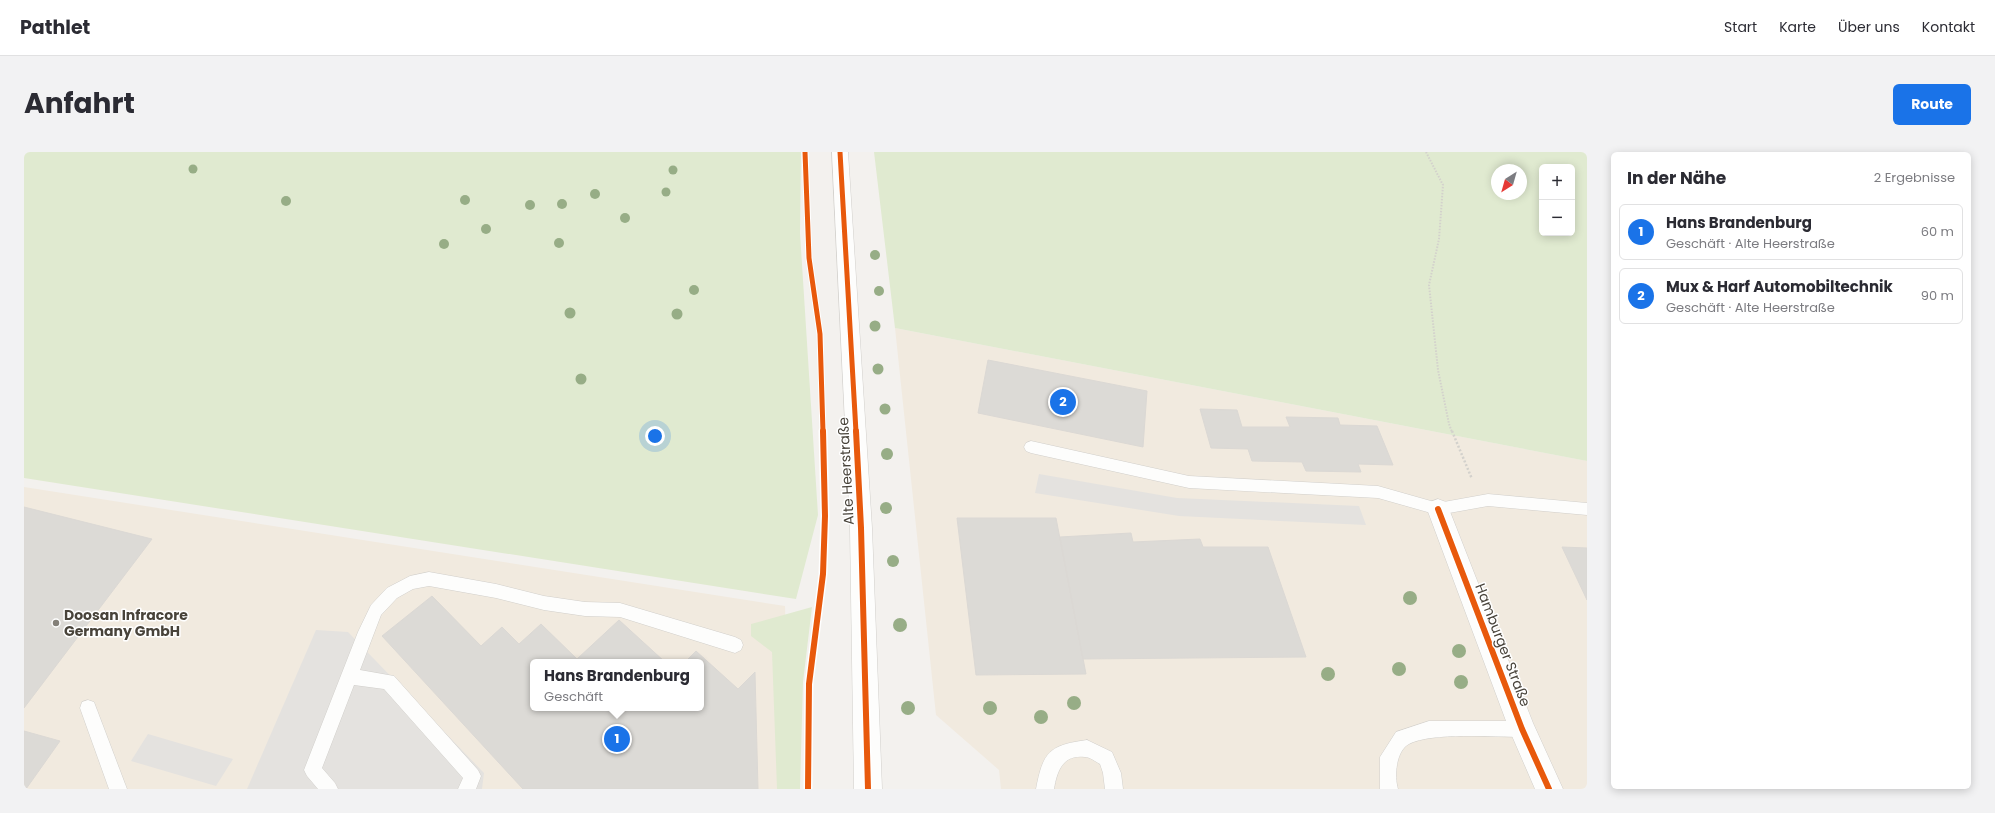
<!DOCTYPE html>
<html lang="de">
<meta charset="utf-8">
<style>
:root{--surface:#fff;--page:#f2f2f3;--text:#2b2b33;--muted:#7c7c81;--line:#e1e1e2;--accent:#1a73e8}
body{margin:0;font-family:Poppins,sans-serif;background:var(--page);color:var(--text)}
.controls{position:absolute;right:12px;top:12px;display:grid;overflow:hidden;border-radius:6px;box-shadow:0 2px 10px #0003}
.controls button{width:36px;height:36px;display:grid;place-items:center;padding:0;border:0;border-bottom:1px solid var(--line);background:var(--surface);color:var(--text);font:20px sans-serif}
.compass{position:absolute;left:1467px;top:12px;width:36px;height:36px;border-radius:50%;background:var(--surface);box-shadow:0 2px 10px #0003;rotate:217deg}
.you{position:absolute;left:631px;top:284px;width:14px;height:14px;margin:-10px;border:3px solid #fff;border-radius:50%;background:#1a73e8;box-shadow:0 0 0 6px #1a73e833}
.badge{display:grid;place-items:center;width:26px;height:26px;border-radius:50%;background:var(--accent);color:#fff;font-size:13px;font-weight:700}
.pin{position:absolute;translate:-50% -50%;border:2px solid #fff;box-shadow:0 1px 4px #0006}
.popup{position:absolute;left:506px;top:507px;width:174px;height:52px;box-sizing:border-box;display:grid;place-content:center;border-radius:6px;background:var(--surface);filter:drop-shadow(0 1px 3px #0005);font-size:13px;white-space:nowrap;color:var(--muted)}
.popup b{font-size:15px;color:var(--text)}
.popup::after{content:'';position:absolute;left:50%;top:100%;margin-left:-8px;border:8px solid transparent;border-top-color:var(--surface)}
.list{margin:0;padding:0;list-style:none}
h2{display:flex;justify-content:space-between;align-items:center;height:52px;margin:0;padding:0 16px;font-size:17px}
h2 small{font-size:13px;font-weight:400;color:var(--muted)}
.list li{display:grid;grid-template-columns:26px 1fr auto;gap:12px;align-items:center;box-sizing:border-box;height:56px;margin:0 8px 8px;padding:0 8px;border:1px solid var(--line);border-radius:6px}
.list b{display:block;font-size:15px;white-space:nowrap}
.list p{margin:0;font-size:13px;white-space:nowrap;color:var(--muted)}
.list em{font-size:13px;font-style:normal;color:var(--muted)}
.map{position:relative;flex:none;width:1563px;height:637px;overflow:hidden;border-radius:6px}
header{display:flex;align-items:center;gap:24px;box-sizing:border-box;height:56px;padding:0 20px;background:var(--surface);border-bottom:1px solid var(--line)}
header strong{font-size:19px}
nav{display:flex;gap:22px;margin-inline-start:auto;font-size:14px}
.intro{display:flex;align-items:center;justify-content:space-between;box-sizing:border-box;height:96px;padding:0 24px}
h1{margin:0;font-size:28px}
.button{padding:10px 18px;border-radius:6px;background:var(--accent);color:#fff;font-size:14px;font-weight:700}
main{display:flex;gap:24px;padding:0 24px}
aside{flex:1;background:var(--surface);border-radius:6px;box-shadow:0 2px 10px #0003}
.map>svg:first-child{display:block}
.commercial{fill:#f1eadf;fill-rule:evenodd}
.green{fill:#e0ead0;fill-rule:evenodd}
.parking{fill:#e4e2df}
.building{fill:#dcdad6;stroke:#dbd8d4}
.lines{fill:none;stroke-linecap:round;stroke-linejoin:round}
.service-casing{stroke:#d1cfcb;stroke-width:1}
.minor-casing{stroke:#d1cfcb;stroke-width:1}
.tertiary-casing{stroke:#d1cfcb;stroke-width:1}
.path-far1{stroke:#d3d1cc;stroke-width:2;stroke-dasharray:1.5 1.5;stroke-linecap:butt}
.path{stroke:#d3d1cc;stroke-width:2.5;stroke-dasharray:2 2;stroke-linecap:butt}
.service{fill:#fdfdfc;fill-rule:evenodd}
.minor{fill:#fdfdfc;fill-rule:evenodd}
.tertiary{fill:#fdfdfc;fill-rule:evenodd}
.cycleway-far1-casing{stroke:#fff;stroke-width:7}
.cycleway-casing{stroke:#fff;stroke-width:9}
.cycleway-far1{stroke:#e8590c;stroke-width:5}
.cycleway{stroke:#e8590c;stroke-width:6}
.tree{fill:#97ad86}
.poi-dot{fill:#848079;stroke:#fff;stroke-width:1.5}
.labels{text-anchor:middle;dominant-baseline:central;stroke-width:3;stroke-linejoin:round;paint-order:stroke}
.street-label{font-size:14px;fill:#48433a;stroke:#fff}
.poi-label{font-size:14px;font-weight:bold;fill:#48433a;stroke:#fff;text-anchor:start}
</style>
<header>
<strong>Pathlet</strong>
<nav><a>Start</a><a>Karte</a><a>Über uns</a><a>Kontakt</a></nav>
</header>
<div class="intro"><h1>Anfahrt</h1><a class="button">Route</a></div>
<main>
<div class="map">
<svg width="1563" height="637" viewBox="0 0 1563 637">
<rect width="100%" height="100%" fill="#f3f1ee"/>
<g class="commercial">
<path d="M871,176L1563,309V637H977L975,618L912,563Z"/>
<path d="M0,335L761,454L766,637H0ZM509,510H677V556H509Z"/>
</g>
<g class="green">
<path d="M0,0H777L776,81L794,363L772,447L0,326Z"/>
<path d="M850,0H1563V309L871,176ZM1518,15H1548V81H1518ZM1473,18H1497V42H1473Z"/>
<path d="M788,455L779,530L776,637H753L748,500L727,484V472Z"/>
</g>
<g class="parking">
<path d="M1015,322L1153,346L1335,354L1342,373L1155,364L1011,341Z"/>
<path d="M292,478L324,480L460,621L458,637H223Z"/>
<path d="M124,582L209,607L192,634L107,609Z"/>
</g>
<g class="building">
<path d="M964,208L1123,239L1119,295L954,261Z"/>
<path d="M1176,257L1213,258L1218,275H1266L1262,265L1314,266L1316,273L1353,274L1369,313L1334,312L1337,320L1282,319L1278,310L1228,309L1224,297L1187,296Z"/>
<path d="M0,355L128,387L0,556Z"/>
<path d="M933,366H1032L1062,522L952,523Z"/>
<path d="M1107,381L1109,390L1176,387L1179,395H1244L1282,505L1059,507L1036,385Z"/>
<path d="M1538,395L1563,396V448Z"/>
<path d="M408,444L457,494L478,475L495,492L517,472L553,507L595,468L641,510H509V556H677V510H661L672,499L714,537L731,520L734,637H499L358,484Z"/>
<path d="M0,579L36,589L2,637H0Z"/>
</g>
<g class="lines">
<g class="service-casing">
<g id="service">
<path d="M1007,289L1165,324L1354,334L1414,351L1464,342L1563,351V363L1464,354L1414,363L1354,346L1165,336L1007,301L1002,299L1000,295L1002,291Z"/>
<path d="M405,420L472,432L520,444L561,450L596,451L711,485L717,488L719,493L717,498L711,501L596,465L561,464L520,458L472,446L405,434L389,437L373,446L357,463L336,518L370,524L454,618L457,624L452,637H434L439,626L360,537L330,533L298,616L311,631L314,637H294L283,624L280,618L334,480L347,453L363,436L386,424Z"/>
<path d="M64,548L70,550L103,637H85L56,556L58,550Z"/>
<path d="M1405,569H1498L1504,571L1506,577L1504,583L1498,585C1470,585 1408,580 1385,592C1372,599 1370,624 1374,637H1356V605L1372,580Z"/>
<path d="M1063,588L1088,600L1097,621L1099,637H1081L1079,621L1076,612C1072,610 1066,605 1061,605C1039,602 1033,619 1030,637H1012C1019,600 1025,593 1063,588Z"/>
</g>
</g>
<g class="minor-casing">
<path id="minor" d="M1414,347L1422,350L1425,357L1509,571L1539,637H1511L1485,577L1403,357L1406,350Z"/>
</g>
<g class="tertiary-casing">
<path id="tertiary" d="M808,0H824L848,376L858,637H830L826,376Z"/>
</g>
<g class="path-far1">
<path d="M781,0L785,106L796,182L799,280"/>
<path d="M1402,0L1419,33L1415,87L1405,133L1414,218L1425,272L1428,280"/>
</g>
<g class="path">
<path d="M1428,279L1448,327"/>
<path d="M784,637L785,532L799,422L801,364L799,279"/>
</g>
<use href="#service" class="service"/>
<use href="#minor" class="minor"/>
<use href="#tertiary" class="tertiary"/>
<g class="cycleway-far1-casing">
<g id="cycleway-far1">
<path d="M781,0L785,106L796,182L799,280"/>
<path d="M816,0L832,280"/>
</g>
</g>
<g class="cycleway-casing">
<g id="cycleway">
<path d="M832,279L837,376L844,637"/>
<path d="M1414,357L1498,577L1525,637"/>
<path d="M784,637L785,532L799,422L801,364L799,279"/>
</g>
</g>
<use href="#cycleway-far1" class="cycleway-far1"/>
<use href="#cycleway" class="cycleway"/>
</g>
<g class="tree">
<circle cx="169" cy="17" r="4.5"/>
<circle cx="649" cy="18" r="4.5"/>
<circle cx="642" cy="40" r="4.5"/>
<circle cx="571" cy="42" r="5"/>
<circle cx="441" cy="48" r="5"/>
<circle cx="262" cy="49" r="5"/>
<circle cx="538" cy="52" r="5"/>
<circle cx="506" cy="53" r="5"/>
<circle cx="601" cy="66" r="5"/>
<circle cx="462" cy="77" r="5"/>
<circle cx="535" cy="91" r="5"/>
<circle cx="420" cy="92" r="5"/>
<circle cx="851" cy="103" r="5"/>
<circle cx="670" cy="138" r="5"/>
<circle cx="855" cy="139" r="5"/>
<circle cx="546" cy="161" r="5.5"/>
<circle cx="653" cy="162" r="5.5"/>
<circle cx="851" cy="174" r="5.5"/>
<circle cx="854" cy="217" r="5.5"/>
<circle cx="557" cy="227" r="5.5"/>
<circle cx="861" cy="257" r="5.5"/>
<circle cx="863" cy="302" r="6"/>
<circle cx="862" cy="356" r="6"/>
<circle cx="869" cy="409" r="6"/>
<circle cx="1386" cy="446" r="7"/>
<circle cx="876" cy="473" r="7"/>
<circle cx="1435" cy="499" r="7"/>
<circle cx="1375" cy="517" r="7"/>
<circle cx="1304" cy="522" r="7"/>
<circle cx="1437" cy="530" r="7"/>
<circle cx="1050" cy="551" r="7"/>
<circle cx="884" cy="556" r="7"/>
<circle cx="966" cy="556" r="7"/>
<circle cx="1017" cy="565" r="7"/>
</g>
<circle class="poi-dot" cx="32" cy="471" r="4"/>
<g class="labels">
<g class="street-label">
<text transform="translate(822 319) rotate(-93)">Alte Heerstraße</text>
<text transform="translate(1479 493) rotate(69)">Hamburger Straße</text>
</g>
<g class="poi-label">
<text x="40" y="463">Doosan Infracore<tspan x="40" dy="16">Germany GmbH</tspan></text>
</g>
</g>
</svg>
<div class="controls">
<button>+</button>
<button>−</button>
</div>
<svg class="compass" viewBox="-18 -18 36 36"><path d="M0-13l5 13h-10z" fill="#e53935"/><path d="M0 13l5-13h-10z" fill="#7c7c81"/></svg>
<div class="you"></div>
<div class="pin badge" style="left:593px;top:587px">1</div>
<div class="popup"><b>Hans Brandenburg</b>Geschäft</div>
<div class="pin badge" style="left:1039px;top:250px">2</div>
</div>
<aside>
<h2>In der Nähe<small>2 Ergebnisse</small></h2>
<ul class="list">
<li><span class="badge">1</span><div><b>Hans Brandenburg</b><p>Geschäft · Alte Heerstraße</p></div><em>60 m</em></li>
<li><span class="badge">2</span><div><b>Mux &amp; Harf Automobiltechnik</b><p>Geschäft · Alte Heerstraße</p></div><em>90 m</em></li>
</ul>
</aside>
</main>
